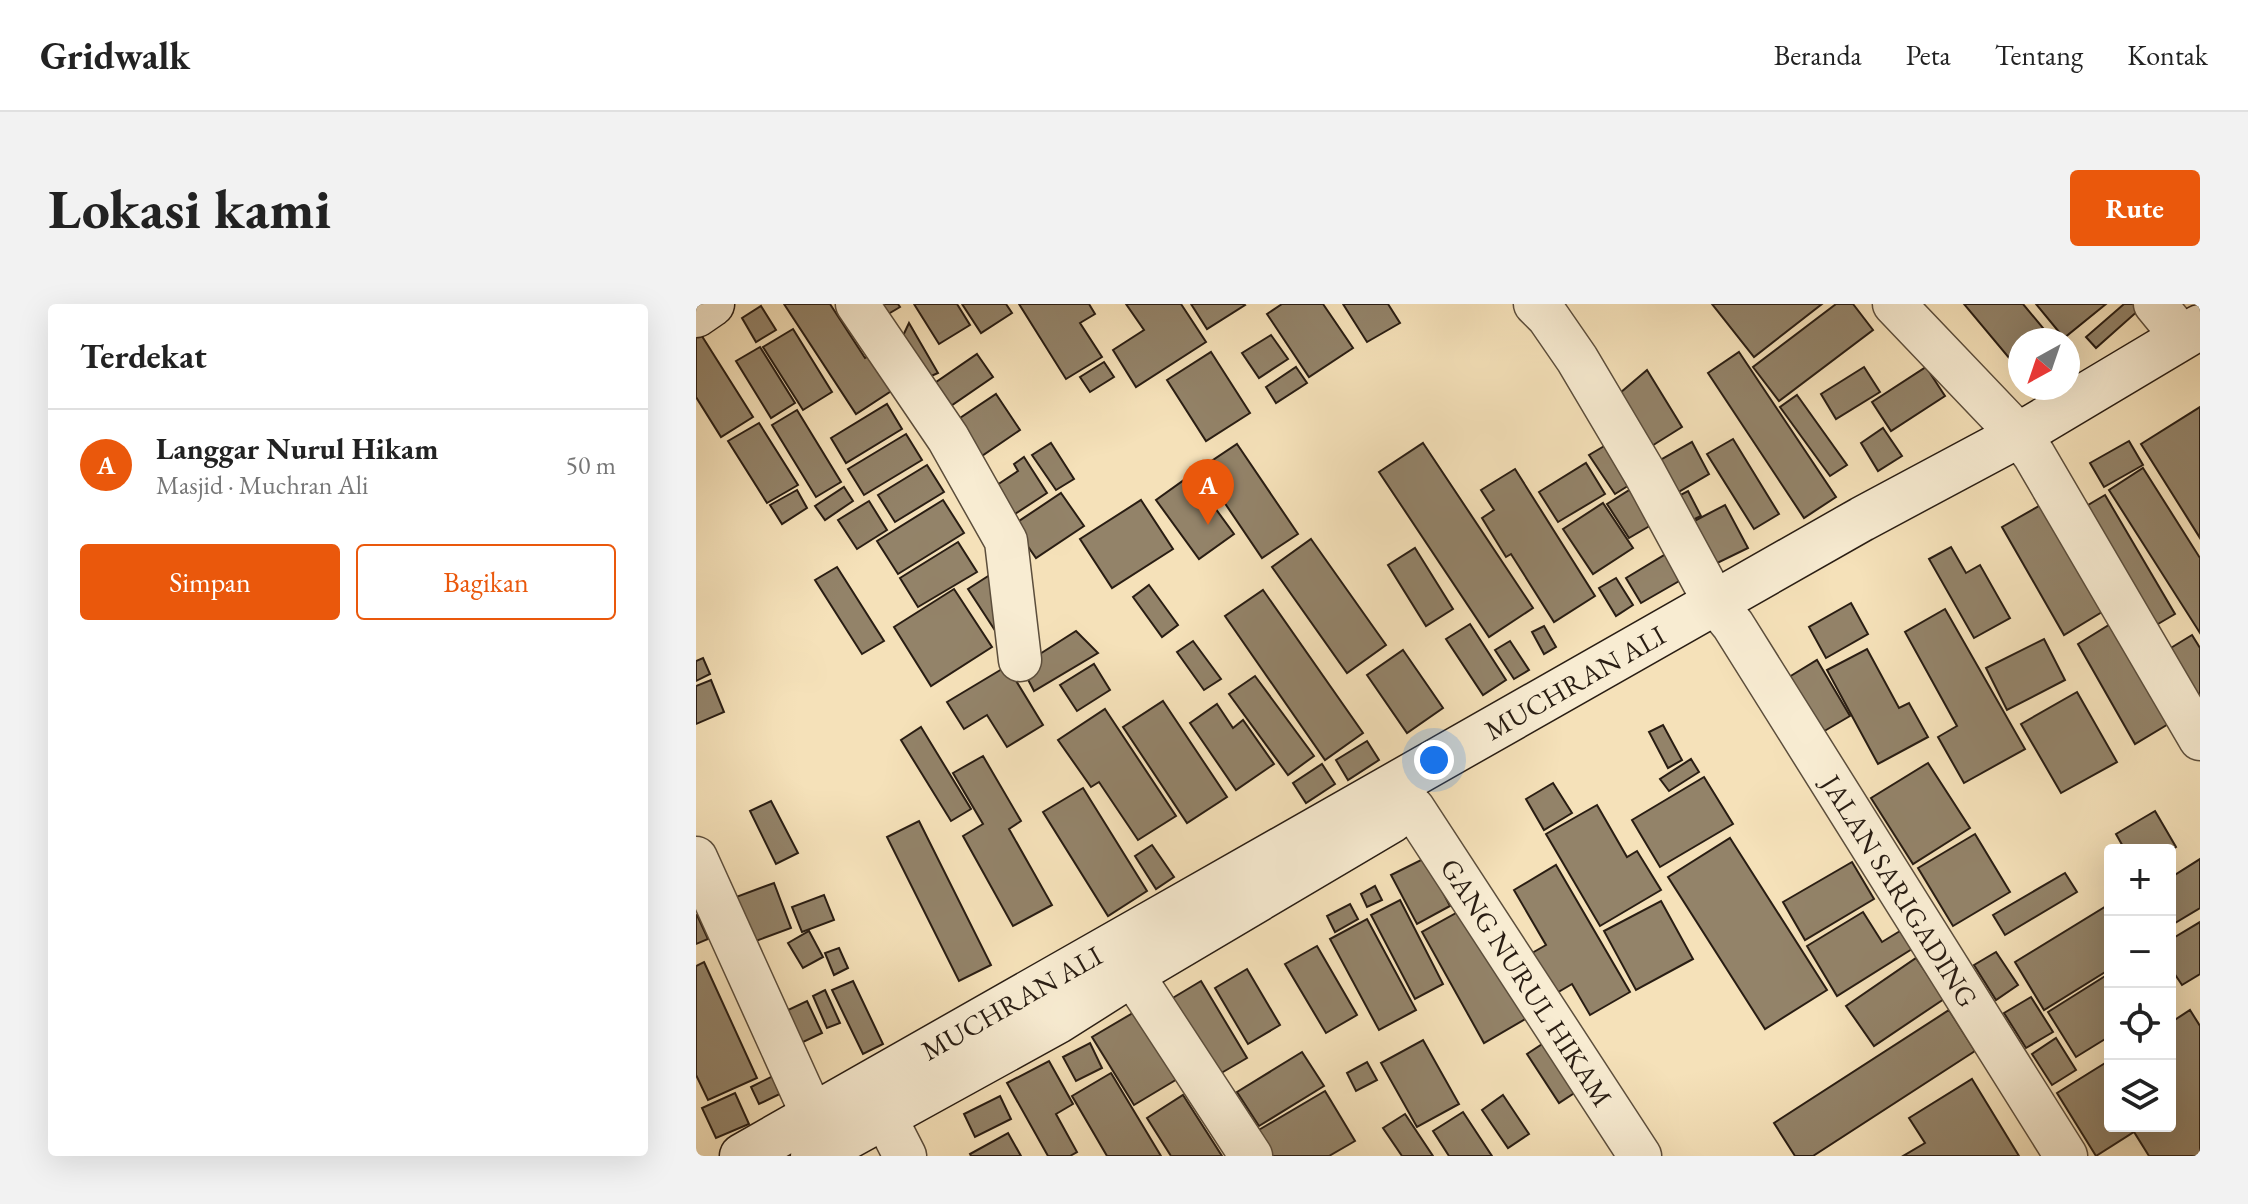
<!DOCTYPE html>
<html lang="id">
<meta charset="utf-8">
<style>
:root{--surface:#fff;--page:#f2f2f2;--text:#222;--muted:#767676;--line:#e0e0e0;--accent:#ea580c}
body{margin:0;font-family:"EB Garamond",serif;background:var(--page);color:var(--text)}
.controls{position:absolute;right:24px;bottom:24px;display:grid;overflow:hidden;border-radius:8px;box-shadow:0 8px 32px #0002}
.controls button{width:72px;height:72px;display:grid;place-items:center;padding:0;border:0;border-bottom:2px solid var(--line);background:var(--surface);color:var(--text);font:40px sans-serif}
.compass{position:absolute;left:1312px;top:24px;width:72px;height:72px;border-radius:50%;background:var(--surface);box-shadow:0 8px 32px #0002;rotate:220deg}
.you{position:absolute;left:738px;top:456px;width:28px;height:28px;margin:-20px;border:6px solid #fff;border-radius:50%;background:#1a73e8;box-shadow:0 0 0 12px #1a73e833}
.badge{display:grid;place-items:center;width:52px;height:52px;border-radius:50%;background:var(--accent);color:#fff;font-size:26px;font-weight:700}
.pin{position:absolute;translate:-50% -66px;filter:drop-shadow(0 2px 4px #0008)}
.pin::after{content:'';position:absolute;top:42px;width:28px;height:24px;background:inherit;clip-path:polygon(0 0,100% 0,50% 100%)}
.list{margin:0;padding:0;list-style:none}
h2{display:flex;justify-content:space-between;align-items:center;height:104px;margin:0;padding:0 32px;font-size:34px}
h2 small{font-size:26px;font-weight:400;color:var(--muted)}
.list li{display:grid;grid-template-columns:52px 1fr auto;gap:24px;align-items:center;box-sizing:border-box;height:112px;padding:0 32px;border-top:2px solid var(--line)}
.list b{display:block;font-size:30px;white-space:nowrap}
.list p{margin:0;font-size:26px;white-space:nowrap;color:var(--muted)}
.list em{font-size:26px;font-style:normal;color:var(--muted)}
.actions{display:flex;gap:16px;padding:24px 32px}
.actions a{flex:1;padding:18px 0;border:2px solid var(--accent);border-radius:8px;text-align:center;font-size:28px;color:var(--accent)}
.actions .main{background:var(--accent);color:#fff}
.icon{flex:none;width:44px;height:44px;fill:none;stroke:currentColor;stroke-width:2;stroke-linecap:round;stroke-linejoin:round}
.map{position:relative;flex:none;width:1504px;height:852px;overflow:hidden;border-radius:8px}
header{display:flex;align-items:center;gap:48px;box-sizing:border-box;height:112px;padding:0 40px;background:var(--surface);border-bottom:2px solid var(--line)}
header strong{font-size:38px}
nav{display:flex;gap:44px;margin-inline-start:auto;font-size:28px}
.intro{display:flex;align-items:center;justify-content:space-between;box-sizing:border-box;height:192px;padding:0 48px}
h1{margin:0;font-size:56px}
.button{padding:20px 36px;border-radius:8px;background:var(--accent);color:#fff;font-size:28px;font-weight:700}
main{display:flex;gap:48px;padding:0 48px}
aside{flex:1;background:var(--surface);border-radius:8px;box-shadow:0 8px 32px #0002}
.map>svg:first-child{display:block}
.building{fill:#938369;stroke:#291d13;stroke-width:2}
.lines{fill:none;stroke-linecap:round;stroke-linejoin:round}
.street-casing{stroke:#5c4e3c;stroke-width:45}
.secondary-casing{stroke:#291d13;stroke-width:47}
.street{stroke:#f8ecd2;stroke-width:42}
.secondary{stroke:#f8ecd2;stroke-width:44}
.labels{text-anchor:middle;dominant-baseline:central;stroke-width:6;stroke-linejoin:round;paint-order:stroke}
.street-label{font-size:28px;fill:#291d13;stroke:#f8ecd2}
</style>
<header>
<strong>Gridwalk</strong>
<nav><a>Beranda</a><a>Peta</a><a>Tentang</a><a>Kontak</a></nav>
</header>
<div class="intro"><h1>Lokasi kami</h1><a class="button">Rute</a></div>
<main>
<aside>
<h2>Terdekat<small></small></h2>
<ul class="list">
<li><span class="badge">A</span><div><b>Langgar Nurul Hikam</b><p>Masjid · Muchran Ali</p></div><em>50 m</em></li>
</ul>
<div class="actions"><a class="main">Simpan</a><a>Bagikan</a></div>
</aside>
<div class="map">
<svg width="1504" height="852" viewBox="0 0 1504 852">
<rect width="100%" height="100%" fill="#f5e1b9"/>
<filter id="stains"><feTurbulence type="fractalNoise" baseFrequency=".0025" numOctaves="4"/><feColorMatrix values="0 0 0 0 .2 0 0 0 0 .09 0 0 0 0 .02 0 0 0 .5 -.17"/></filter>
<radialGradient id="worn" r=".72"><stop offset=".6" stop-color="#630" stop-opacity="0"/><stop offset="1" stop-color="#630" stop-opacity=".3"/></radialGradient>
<g class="building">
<path d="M88,0H134L169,54L180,48L203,82L160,110Z"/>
<path d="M165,0H202L204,3L177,19Z"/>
<path d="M218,0H261L274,21L243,40Z"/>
<path d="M266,0H310L316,9L285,29Z"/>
<path d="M323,0H393L399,10L384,19L406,53L370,75Z"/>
<path d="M430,0H485L510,38L440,83L417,46L448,26Z"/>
<path d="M495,0H548L549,1L511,25Z"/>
<path d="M586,0H627L657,44L613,73L571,10Z"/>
<path d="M647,0H692L704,19L671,38Z"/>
<path d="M1016,0H1126L1058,53Z"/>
<path d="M1140,0H1157L1177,26L1083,97L1057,63Z"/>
<path d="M1268,0H1327L1357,36H1324V67Z"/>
<path d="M1340,0H1410L1368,34Z"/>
<path d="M1428,0H1440L1444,5L1400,44L1390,33Z"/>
<path d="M65,2L80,26L60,38L46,14Z"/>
<path d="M213,19L242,69L224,77L204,38Z"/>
<path d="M97,25L136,88L107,106L67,43Z"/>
<path d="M4,29L57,113L25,133L0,93V32Z"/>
<path d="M575,31L592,55L563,74L546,49Z"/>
<path d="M64,43L99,99L75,114L40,57Z"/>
<path d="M515,48L554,109L510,137L471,76Z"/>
<path d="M1043,48L1140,193L1108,214L1012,69Z"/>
<path d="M281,50L297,73L246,108L230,85Z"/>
<path d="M408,58L418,73L394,88L384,73Z"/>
<path d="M600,63L611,79L580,99L570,83Z"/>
<path d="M1168,63L1184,88L1140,115L1125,90Z"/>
<path d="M1230,63L1249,92L1195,127L1176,98Z"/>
<path d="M951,66L986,123L951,145L917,95Z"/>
<path d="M300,90L324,126L277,158L252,122Z"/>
<path d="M1101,91L1151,161L1134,172L1084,103Z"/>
<path d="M191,100L206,125L150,159L135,134Z"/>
<path d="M1504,103V234L1445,140Z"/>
<path d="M101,106L145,178L120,193L76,121Z"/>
<path d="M63,119L102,181L71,199L32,137Z"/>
<path d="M1187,124L1206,152L1182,167L1165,139Z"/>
<path d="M210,130L226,156L168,191L152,165Z"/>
<path d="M1037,135L1083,210L1058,225L1011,150Z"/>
<path d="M1433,137L1447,161L1408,183L1394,159Z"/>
<path d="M996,138L1013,170L979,190L961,158Z"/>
<path d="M355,139L378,175L360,186L336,151Z"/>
<path d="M727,139L837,304L793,333L683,168Z"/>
<path d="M541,140L602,230L566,254L505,164Z"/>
<path d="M910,141L935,180L919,190L893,151Z"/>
<path d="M328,153L351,189L316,212L298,183L322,167L318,160Z"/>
<path d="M890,159L909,190L862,218L843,188Z"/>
<path d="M231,161L248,188L199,218L182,191Z"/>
<path d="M1447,164L1504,254V329L1413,186Z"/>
<path d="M819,165L899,292L858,318L815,250L810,253L786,214L798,206L785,186Z"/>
<path d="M495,171L538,230L503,255L460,196Z"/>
<path d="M148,183L157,197L129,216L119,202Z"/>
<path d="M935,185L957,220L933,234L911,200Z"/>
<path d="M101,186L111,204L86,220L74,201Z"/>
<path d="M992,187L1005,212L984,222L971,198Z"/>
<path d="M365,189L388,222L340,254L317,221Z"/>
<path d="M1409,191L1479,310L1445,330L1375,211Z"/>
<path d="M247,196L268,229L202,270L181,237Z"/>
<path d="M445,196L477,245L416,284L384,235Z"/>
<path d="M173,197L191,226L161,245L142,216Z"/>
<path d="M1350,198L1411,305L1368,331L1306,223Z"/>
<path d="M907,199L937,244L897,270L867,225Z"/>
<path d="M1029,201L1052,244L1007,266L985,224Z"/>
<path d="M615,235L690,341L651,369L576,263Z"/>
<path d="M262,238L281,268L222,303L204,274Z"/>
<path d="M1255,243L1270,269L1284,261L1314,314L1278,334L1233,255Z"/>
<path d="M719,244L757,305L730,322L692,261Z"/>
<path d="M970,250L985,276L945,299L930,274Z"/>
<path d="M141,263L188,337L166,350L119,276Z"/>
<path d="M300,267L302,331L272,285Z"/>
<path d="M920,274L937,301L920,312L903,284Z"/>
<path d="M453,281L482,321L466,333L437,293Z"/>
<path d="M258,285L296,343L235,382L198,323Z"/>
<path d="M567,286L667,429L629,456L529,312Z"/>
<path d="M1155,299L1172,330L1130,354L1113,323Z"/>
<path d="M1249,305L1329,445L1268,479L1242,433L1261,422L1209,328Z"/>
<path d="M1421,316L1479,416L1439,440L1382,340Z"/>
<path d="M774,320L810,376L787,391L750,335Z"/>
<path d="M848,322L860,343L848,350L836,328Z"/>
<path d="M380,327L402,349L338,387L325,362Z"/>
<path d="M1496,331L1504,344V424L1460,353Z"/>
<path d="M1348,335L1369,376L1311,406L1290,364Z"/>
<path d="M497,337L525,375L508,386L481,348Z"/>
<path d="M814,337L833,366L818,375L799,346Z"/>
<path d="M1171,345L1203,404L1213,399L1232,433L1182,460L1131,366Z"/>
<path d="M707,346L747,404L711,429L671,371Z"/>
<path d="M7,354L14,370L0,377V357Z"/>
<path d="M1121,356L1154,412L1125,429L1093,373Z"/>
<path d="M398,360L414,386L381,407L364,381Z"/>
<path d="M311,362L347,421L311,443L291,411L268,425L251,398Z"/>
<path d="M559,372L618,452L592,471L533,390Z"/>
<path d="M15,376L28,408L0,420V382Z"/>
<path d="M1381,388L1421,458L1365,489L1325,420Z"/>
<path d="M467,397L531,493L491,519L427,423Z"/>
<path d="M521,400L537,424L547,416L578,460L540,486L494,419Z"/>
<path d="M409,405L480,512L442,536L403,478L395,483L362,436Z"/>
<path d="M967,421L986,456L972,464L953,428Z"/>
<path d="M225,423L275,505L255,517L205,436Z"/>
<path d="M671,437L683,456L652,476L640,456Z"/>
<path d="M287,452L325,517L313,525L356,601L317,622L267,532L287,520L257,469Z"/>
<path d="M995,455L1003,468L973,487L964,475Z"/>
<path d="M1232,459L1274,524L1217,560L1175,494Z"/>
<path d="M626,460L639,480L610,499L597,479Z"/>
<path d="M1008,473L1037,520L964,563L936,516Z"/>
<path d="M857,479L876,509L848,526L830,495Z"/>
<path d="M387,484L451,587L412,612L347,508Z"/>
<path d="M75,497L102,549L80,560L54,507Z"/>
<path d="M901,501L931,553L941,547L965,586L904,622L850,530Z"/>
<path d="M1459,507L1480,543L1474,547L1429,546L1420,530Z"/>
<path d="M223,517L295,661L263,677L191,533Z"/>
<path d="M1279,530L1314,588L1257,622L1222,564Z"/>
<path d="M1034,534L1131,686L1069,725L972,573Z"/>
<path d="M456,541L478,573L460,585L439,552Z"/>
<path d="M729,554L754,602L721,620L695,571Z"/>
<path d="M1504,555V604L1474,622V566L1477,572Z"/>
<path d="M1156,558L1178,595L1109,636L1087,598Z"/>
<path d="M860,561L934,688L894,711L876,680L852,694L829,653L850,641L818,586Z"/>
<path d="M1369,569L1381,588L1309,631L1297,611Z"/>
<path d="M78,579L95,624L57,638L40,593Z"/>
<path d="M679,582L686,596L671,603L665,590Z"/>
<path d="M128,591L138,616L106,628L96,603Z"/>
<path d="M704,596L747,680L719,695L675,611Z"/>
<path d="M965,597L997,655L940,686L908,627Z"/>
<path d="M654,600L662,615L639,628L631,612Z"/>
<path d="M1412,601L1414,665L1348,706L1319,658Z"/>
<path d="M769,604L831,714L788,739L726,628Z"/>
<path d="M1167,608L1186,638L1204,627L1216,645L1141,692L1111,642Z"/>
<path d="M1,611L12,635L0,640V612Z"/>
<path d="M671,615L720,706L683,726L634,635Z"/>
<path d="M1504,618V670L1486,681L1474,663V636Z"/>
<path d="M113,627L127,653L107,664L92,639Z"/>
<path d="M621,642L661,711L630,729L589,660Z"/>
<path d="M143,644L152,664L138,671L129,649Z"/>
<path d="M1300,648L1322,681L1300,696L1278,661Z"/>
<path d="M1220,654L1248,695L1178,742L1150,702Z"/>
<path d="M8,658L61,774L12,796L0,771V662Z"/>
<path d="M551,665L584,721L552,740L519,684Z"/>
<path d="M1414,669V732L1380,753L1352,708Z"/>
<path d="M157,677L187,740L167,750L136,686Z"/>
<path d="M505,677L551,754L515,775L470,698Z"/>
<path d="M129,686L144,719L131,724L117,692Z"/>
<path d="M1335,693L1357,728L1330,744L1308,709Z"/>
<path d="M111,697L126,729L105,739L90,707Z"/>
<path d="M447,703L488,771L438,801L396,733Z"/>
<path d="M1253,706L1279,747L1117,852H1099L1078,819Z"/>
<path d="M1494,706L1504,722V852H1453L1438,828L1400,852L1361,789L1414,756V822H1474V719Z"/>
<path d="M857,733L889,782L863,799L831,750Z"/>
<path d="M1360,734L1380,766L1356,781L1336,750Z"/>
<path d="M727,736L763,800L721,823L685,759Z"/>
<path d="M394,739L406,764L380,777L367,753Z"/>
<path d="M606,748L628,782L563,822L541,788Z"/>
<path d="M353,757L377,800L360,810L381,848L374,852H352L311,779Z"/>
<path d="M671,758L681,776L660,787L651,769Z"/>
<path d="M83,769L92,786L63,800L55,783Z"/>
<path d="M415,769L465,852H411L376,792Z"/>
<path d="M1276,775L1323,852H1207L1229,839L1213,814Z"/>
<path d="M629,787L659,837L633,852H575L561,827Z"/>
<path d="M39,789L53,820L20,834L6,804Z"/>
<path d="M487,791L526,852H475L451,814Z"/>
<path d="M807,791L833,830L812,844L786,806Z"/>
<path d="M304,792L315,815L279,833L268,810Z"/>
<path d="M767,808L796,852H753L737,827Z"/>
<path d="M709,810L737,852H706L687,824Z"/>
<path d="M312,829L325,852H275L274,850Z"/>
</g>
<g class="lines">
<g class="street-casing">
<g id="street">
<path d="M161,0L252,134L310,237L324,356"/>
<path id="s1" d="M839,0L852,13L881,55L948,168L1019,299L1037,321L1370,852"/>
<path d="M1198,0L1323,131L1338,151L1504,435"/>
<path d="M1459,0L1486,33"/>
<path id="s2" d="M717,504L944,852"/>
<path d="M0,554L116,810"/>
<path d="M436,670L555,852"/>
<path d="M188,811L209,852"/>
</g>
</g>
<g class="secondary-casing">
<g id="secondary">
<path d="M0,11L16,0"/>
<path id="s3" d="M46,852L1166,215L1323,131L1504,23"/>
<path d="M117,852L362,717L436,670L696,516"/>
</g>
</g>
<use href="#street" class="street"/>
<use href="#secondary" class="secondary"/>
</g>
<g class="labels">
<g class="street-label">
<text stroke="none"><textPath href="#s3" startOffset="958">MUCHRAN ALI</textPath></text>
<text stroke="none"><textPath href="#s1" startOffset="692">JALAN SARIGADING</textPath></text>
<text stroke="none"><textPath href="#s2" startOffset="208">GANG NURUL HIKAM</textPath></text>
<text stroke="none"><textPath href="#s3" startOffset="310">MUCHRAN ALI</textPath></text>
</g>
</g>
<rect width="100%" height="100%" filter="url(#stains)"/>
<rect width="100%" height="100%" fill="url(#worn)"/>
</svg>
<div class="controls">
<button>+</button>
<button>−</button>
<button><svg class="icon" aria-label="locate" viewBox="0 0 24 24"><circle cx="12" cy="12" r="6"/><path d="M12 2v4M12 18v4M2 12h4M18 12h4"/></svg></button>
<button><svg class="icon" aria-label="layers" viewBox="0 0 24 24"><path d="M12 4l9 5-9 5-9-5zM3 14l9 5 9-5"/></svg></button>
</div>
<svg class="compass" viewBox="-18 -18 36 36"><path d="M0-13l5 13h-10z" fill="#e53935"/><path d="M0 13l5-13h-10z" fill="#767676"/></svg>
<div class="you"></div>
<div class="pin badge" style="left:512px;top:221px">A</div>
</div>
</main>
